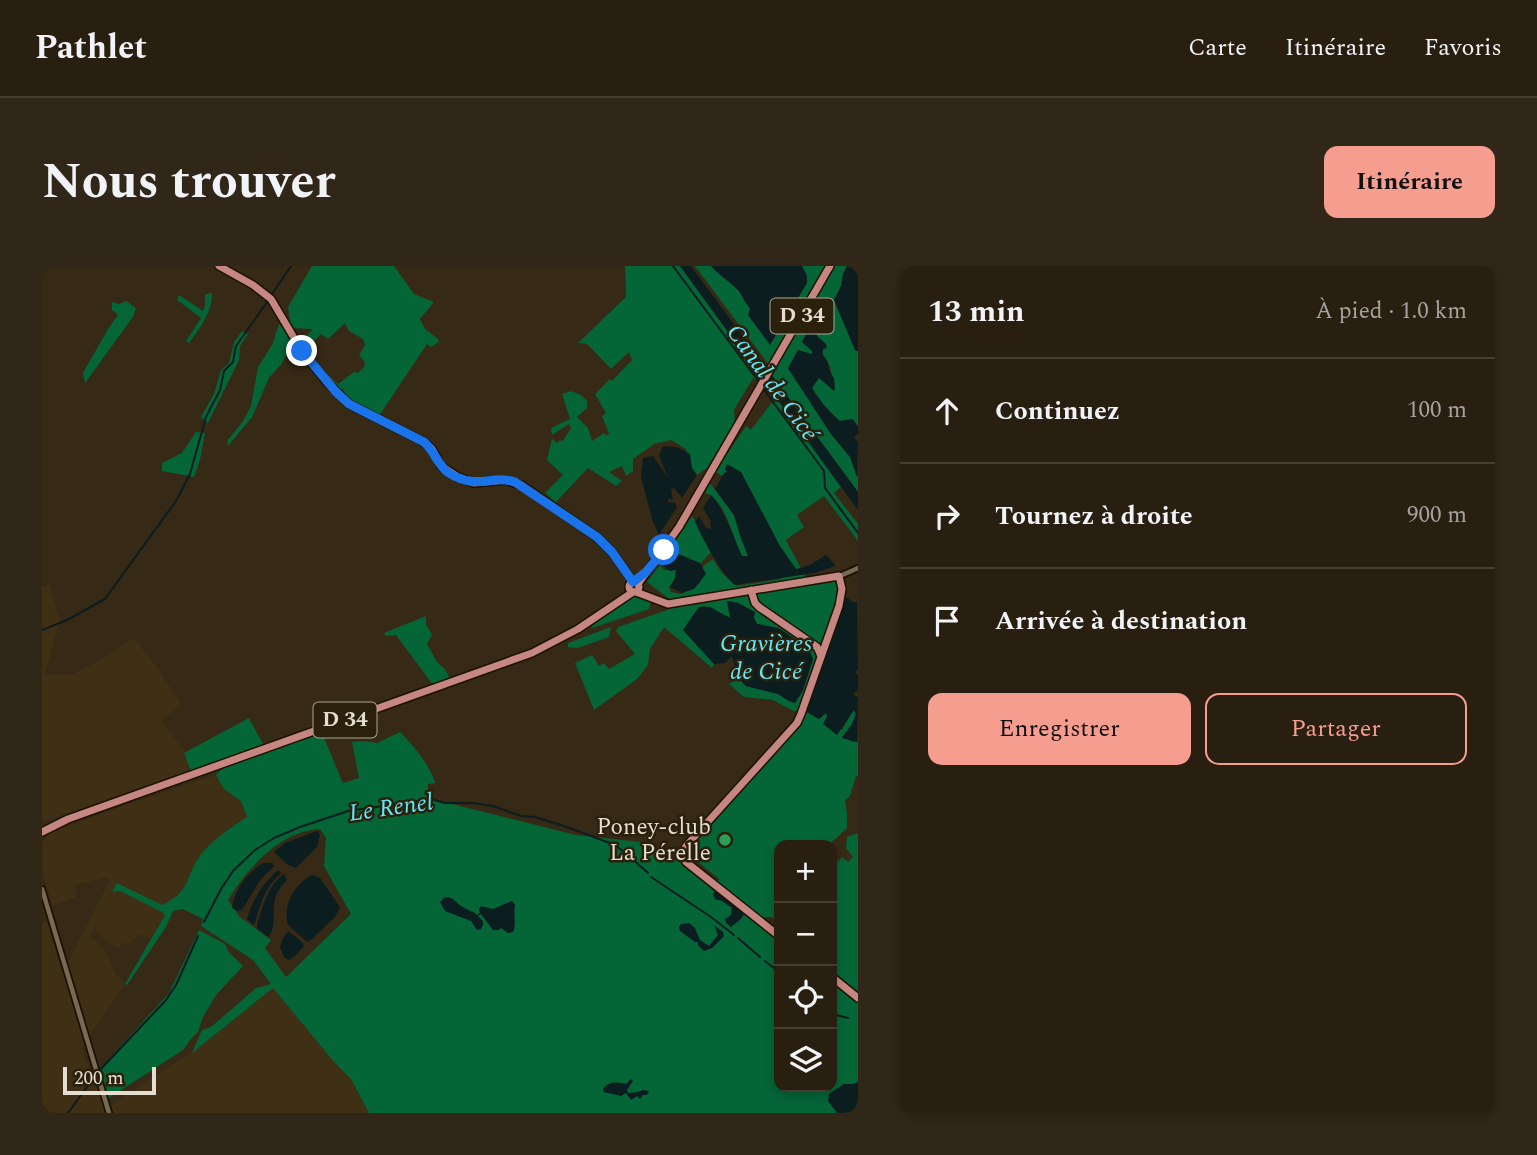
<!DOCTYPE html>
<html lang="fr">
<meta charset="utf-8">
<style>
:root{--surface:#281f10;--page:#302719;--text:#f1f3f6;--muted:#a5a29f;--line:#443d30;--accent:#f59d8f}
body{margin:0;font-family:Spectral,serif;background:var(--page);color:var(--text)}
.controls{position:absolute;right:21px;bottom:21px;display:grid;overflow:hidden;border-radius:14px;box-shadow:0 4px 10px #0003}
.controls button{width:63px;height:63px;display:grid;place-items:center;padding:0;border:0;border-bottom:2px solid var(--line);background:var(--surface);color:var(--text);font:35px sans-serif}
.scale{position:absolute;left:21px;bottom:18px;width:93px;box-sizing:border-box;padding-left:7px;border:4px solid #e5ddd0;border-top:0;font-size:19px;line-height:24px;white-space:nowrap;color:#e5ddd0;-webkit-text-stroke:5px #2b200b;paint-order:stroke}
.stop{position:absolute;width:21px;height:21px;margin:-16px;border:5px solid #1a73e8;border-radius:50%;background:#fff}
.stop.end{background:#1a73e8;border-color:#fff;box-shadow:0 2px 7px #0008}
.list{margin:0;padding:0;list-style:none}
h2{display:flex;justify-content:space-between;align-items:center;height:91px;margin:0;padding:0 28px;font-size:30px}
h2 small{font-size:23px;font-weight:400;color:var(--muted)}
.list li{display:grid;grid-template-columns:46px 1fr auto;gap:21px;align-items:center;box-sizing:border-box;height:105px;padding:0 28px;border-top:2px solid var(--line)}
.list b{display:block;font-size:26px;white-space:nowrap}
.list em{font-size:23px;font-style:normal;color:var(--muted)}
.actions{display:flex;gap:14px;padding:21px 28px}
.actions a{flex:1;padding:16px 0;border:2px solid var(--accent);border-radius:14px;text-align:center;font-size:24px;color:var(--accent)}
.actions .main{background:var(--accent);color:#111}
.icon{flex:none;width:38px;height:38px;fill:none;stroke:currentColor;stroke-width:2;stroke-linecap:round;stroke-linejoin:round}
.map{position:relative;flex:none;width:816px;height:847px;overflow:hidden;border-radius:14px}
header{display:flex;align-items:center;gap:42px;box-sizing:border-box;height:98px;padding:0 35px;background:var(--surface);border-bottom:2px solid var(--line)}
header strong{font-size:33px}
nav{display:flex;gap:38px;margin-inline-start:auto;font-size:24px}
.intro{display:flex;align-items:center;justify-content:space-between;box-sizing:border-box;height:168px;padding:0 42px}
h1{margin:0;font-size:49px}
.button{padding:18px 32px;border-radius:14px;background:var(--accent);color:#111;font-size:24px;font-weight:700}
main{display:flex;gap:42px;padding:0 42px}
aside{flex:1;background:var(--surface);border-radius:14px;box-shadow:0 4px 10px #0003}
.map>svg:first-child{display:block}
.built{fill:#3f2f14}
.green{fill:#046537;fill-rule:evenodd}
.water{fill:#0c1d20}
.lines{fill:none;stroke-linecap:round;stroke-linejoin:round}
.stream{stroke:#0c1d20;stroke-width:2}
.minor-casing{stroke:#1d1201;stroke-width:8}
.major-casing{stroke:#1d1201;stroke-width:10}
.minor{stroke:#776952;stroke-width:4.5}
.major{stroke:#c68681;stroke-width:7}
.route{stroke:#1a73e8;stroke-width:9}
.leisure-dot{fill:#2e9e5b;stroke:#2b200b;stroke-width:2.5}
.labels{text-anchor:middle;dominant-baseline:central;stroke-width:5;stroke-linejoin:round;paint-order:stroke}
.shield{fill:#2b200b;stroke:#ada495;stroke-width:2}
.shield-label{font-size:21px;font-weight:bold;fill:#e5ddd0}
.poi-label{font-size:23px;fill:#e5ddd0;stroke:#2b200b;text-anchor:end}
.water-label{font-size:24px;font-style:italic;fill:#61e9fb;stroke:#2b200b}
</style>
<header>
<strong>Pathlet</strong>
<nav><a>Carte</a><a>Itinéraire</a><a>Favoris</a></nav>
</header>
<div class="intro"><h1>Nous trouver</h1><a class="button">Itinéraire</a></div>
<main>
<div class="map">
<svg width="816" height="847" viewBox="0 0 816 847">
<rect width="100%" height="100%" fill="#362915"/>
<g class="built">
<path d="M7,318L18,353L3,409L31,408L58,394L92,372L117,404L139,438L119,455L144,486L142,488L149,506L0,556V321Z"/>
<path d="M174,509L182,523L199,535L205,551L187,562L157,590L144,620L134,633L120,639L123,649L109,672L98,668L86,679L83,676L77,682L66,677L55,665L53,659L47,673H51L60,681L68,694L72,706L83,718L40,782L64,847H0V656L5,654L19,703L27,694L68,614L63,611L32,620L35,631L10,639L0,604L1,575L8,567L86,538Z"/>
<path d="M231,722L292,796L309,813L327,847H71L69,839L160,779Z"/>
</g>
<g class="green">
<path d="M270,0H352L372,28L392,36L378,53L383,63L396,73L397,76L389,81L385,78L337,150L312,139L299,128L303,122L294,126L279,109L283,106L296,118L312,106L316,107L322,101L323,96L317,89L323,79L321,73L307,65L303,57L286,73L279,68L264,84L259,75L271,63L249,62L246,41Z"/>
<path d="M583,0H638L719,111L715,115L711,112L692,144L693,157L665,202L655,209L649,200L644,183L629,174L612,178L591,193V205L584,210L580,200L567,206L580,215L574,220L546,202L514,236L503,227L521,209L505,194L510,173L515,177L518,174L521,175L529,162L527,158L510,169L509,162L528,153L520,128L529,125L539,129L545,135V142L535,151L546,162L550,175L562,167L564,170L567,167L560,150L564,147L553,128L568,113L570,115L590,94L587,86L569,103L545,78L536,77L584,31Z"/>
<path d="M653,0H669C677,9 687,15 695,23C701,29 702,36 708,42L765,10L760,0H785L727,99Z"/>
<path d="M793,0H805L801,8L799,20L792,34L813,84L816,85V161L811,153L798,155C786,145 778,135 770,122L777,111L792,125C790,112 790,98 781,89V83L783,82L775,71L772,55L760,76L770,85V89L746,102L789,168L808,191L816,211V226L729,108Z"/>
<path d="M170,27C170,47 158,62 147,77L144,75L159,52L135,34L137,29L161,45L163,40V28Z"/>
<path d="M84,35L94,42L91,51L43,117L41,107L66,63L76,49L70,44V36L77,38Z"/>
<path d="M237,58C248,67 253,82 262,92L245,88L240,97L227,112L210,151L186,180L185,175L201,155L209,140L216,101L230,79Z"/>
<path d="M200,65L206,68L198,80L197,94L166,157L159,151L172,128L179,104L187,97L192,76Z"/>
<path d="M734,131L799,221L792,227L816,258V275L782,230L755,249L762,261L744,274L764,312L630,335L605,316L618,299L622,304H634L633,313L627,321L629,326L639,328L658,317L661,300L671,293L680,307L695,320L739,313L731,292L693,216L673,206L704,160L709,164Z"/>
<path d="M154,166L163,167L158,194L152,211L120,205V197L140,187Z"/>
<path d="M668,217L692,249L699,272L706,290H700C691,273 683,232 663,227Z"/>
<path d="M650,250L671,284L657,299L627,289L628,283Z"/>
<path d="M788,315L794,316C800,333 786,361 780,378H773L718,340L715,331L717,326Z"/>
<path d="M701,328L706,331L711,339L773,382L777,389L759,444L751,445L731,434L702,431L687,418L695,413L699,415L704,420L736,428L747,435L753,437L761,424L771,393L766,382L736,362L715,358L712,352V346L696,337L685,335L689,352L662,340C652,342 648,357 641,364L672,398L670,402L622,361L608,383L606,399L595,413L552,444L533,397L550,389L557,400L562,397L567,403L593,388L574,365L576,361L645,337Z"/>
<path d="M588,330L596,331L609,335L607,343L550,362L549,361Z"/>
<path d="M384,350V358L390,369L385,378L395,396L403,403L408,413L391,419L354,369L344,370L342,367Z"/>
<path d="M569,361L567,371L536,382L526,381V377Z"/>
<path d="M811,444L814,448L810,458L800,471L812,476H816V510H814L808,530L803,534L805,547V562L787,579H737V667L735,664L737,658C732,650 727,650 719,652L674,617L677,613L644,586L690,536L692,532L759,455L765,446L777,453L784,447L800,464Z"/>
<path d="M207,452L221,478L149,506L142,487Z"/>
<path d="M358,466C370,478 389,500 393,517L386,518V534L390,533L534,569L599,576L629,594H636L641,596L737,673V821H790V716L816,736V847H327L309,813L292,796L231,722L150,787L160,764L169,761L214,722L229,718L211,694L159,660L161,653L141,643L131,645L124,661L85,719L83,718L123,649L120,646L78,625L70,626L75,617L120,639C149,625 142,614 157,591C167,577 190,560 205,551L199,535L182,523L174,509L180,502L274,468L280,467L301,517L317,512L310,476L321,475L335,477ZM278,563L284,572L282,600L309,648L244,711L223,682L229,674L198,651L186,634C206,602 238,565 278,563Z"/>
<path d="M816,567V729L790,708V601L800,591L806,596L811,591L804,582L805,571Z"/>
<path d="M157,664L183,678L186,685L201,700L174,729L161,751L156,766L148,774L141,784L67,832L58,803L127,727Z"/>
</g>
<g class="water">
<path d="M638,0H649L816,226V244Z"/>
<path d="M669,0H760L765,10V17L728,79L706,49L708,42C702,36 701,29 695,23C687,15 677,9 669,0Z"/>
<path d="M805,0H811L816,4V85L813,84L792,34L799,20L801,8Z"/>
<path d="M772,53L775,70L784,78L785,82L781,83V89C787,95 786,106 792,112L793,122L792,125L777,112L770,122C778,135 786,145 798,155L811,153L816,161V168L812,171L816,176L815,211L808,191L789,168L746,102L756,84L770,88V85L760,76Z"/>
<path d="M621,180L635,181L648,188L650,203L655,209L640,232L632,222L629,223L631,233H626V236L633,237L635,241L617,269L611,256L599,211L601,192L611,190L626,212L617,189Z"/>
<path d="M685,198L699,206L738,280L754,303L768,299L784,289L794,300L772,307L693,319C679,308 661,273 653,256L657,250L664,262L669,263L668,254L661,242L669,229C685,247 690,269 700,290H706L699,272L692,249L673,223L682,207L685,206L683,203Z"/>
<path d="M632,286L658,297L664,308L652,323L640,327L628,321L633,312L634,304L628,305L622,300Z"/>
<path d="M804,331L811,336H815L816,403L813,406L816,409V425L811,427L813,430L816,431L815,476L800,472L810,458L814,448L812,444L795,469L781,458L785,450L784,447L777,453L765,446Z"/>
<path d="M685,335L696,337L713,346L712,352L715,358L736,362L741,365L766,382L771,393L761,424L753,437L747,435L736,428L704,420L699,415L693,411L694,405L690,390L683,397L672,398L641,364L657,341H668L688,352Z"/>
<path d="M275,565H276L278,569L275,581L254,602L245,598L232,586L243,577Z"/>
<path d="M221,597H230L232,600L219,613L200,644L195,645L190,642C192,624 206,606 221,597Z"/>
<path d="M235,605H238L239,608C223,620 218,639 213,657L211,659L205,653C210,635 221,617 235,605Z"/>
<path d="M242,608L245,614C240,619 235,625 233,633C230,645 235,662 226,671L215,662V660C220,642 226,619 242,608Z"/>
<path d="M270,609L278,612L298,641L293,651L269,674L265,676L246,659C240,639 253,618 270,609Z"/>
<path d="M673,625L699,644L702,648L699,653L689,661L684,657L683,653L689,649L690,642L680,635L673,633L671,628Z"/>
<path d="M403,631C413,631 413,637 421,641C427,645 430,644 435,649L438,647L437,643L439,640L451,643L470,635L473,639C471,648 475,658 471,666L466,667L459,662L457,664H451L439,648L436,650L441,655V659L439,663L435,664L429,655L403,645L398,636Z"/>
<path d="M647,657L653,662L658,674L667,680L676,669L672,659L681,666L682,670L670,682L662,685L656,679V676H653L638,665L637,661L639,658Z"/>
<path d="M246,665L259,675L262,680L253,690L247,694L242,691L238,681L241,672Z"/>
<path d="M589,813L591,815L585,824L586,827L596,826L601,824L607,825L605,829H601L598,833L595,830L589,834L584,827L579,830L562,826L561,823C567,815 575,816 584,818Z"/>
<path d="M816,816V847H795L786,835L787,828L802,818H811Z"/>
</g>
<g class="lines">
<g class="stream">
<path d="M631,0L717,116"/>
<path d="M230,28L249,0"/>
<path d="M720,121L782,205L783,222L816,267"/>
<path d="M0,364L25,354L63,333L134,235L148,208L164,151L178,124L182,105L191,96L194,80L225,36"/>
<path d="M609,611L669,651L692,669"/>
<path d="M162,656L179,623L191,605L213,584L232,572L258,561L306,545L389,533L403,537H430L451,540L479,550L493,551L525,561L573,579L586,589L606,607"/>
<path d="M696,672L718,691"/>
<path d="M723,695L737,706"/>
<path d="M790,748L806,752"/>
<path d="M59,803L124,734L134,719L156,670"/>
<path d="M26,847L50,814"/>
</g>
<g class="minor-casing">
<g id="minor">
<path d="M798,310L816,302"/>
<path d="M0,623L67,847"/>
</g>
</g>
<g class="major-casing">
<g id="major">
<path d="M177,0L211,19L229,33L261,87L285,116L307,138L382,176L390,183L399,200L416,211L432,217L463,214L479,219L555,271L570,286L591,316"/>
<circle cx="592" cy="321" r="5"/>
<path d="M596,318L637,261L788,0"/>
<path d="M709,324L713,337L717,341L775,381L779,390"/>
<path d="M594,326L626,338L797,310L800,323L797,340L759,448L755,457L644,580L640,589L644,596L737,670"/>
<path d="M0,566L26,553L490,387L536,363L591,326"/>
<path d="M790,711L816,732"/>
</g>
</g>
<use href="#minor" class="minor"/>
<use href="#major" class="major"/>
</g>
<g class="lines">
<path class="route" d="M260,85L294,126L307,138L382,176C393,185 395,199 407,207C436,225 449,208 473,216L555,271L570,286L591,316L604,306L622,284"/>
</g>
<circle class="leisure-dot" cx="683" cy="574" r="7"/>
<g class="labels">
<g class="shield">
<rect x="728.5" y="32.5" width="63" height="35" rx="5"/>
<rect x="271.5" y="436.5" width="63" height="35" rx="5"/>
</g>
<g class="shield-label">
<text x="760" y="50">D 34</text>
<text x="303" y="454">D 34</text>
</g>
<g class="poi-label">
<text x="669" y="561">Poney-club<tspan x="669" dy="26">La Pérelle</tspan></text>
</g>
<g class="water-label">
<text transform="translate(730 117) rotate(54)">Canal de Cicé</text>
<text x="724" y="378">Gravières<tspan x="724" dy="28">de Cicé</tspan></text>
<text transform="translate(349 542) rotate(-8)">Le Renel</text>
</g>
</g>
</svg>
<div class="controls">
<button>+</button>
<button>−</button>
<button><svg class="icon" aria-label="locate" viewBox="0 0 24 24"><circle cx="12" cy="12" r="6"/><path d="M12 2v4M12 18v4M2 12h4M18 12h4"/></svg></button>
<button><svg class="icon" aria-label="layers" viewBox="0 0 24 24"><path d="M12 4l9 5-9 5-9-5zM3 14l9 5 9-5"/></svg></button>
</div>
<div class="scale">200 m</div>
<div class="stop" style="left:622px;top:284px"></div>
<div class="stop end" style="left:260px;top:85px"></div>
</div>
<aside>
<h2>13 min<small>À pied · 1.0 km</small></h2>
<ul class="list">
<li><svg class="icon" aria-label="ahead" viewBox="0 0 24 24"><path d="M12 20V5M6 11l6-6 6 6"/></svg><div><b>Continuez</b></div><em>100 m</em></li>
<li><svg class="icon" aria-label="right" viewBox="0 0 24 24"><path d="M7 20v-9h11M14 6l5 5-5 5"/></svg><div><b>Tournez à droite</b></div><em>900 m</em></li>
<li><svg class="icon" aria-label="arrive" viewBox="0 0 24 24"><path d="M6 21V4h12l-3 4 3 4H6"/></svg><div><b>Arrivée à destination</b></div></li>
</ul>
<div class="actions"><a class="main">Enregistrer</a><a>Partager</a></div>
</aside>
</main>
